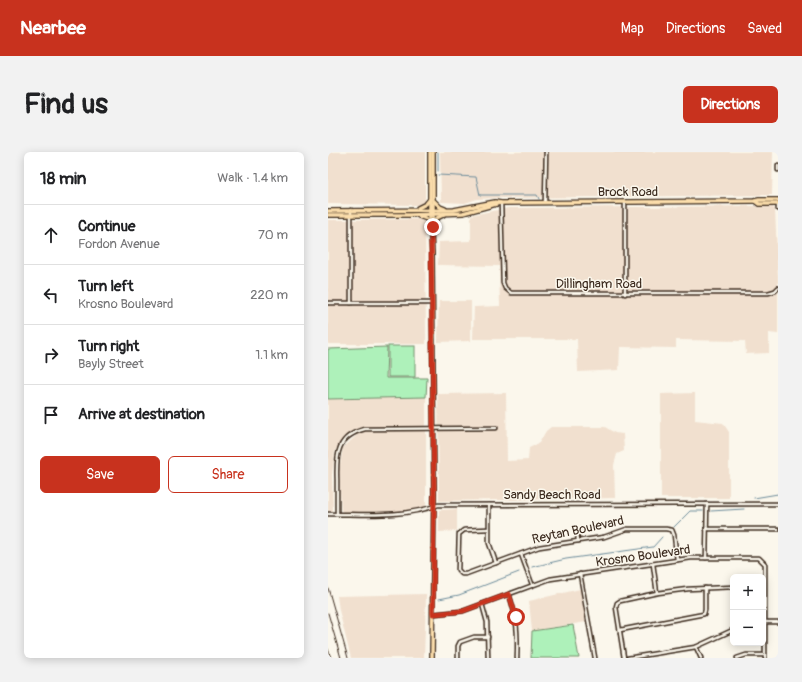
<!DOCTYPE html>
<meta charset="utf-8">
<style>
:root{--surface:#fff;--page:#f2f2f2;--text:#202124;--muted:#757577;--line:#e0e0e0;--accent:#c8321e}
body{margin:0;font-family:Pangolin,sans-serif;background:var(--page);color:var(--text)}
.controls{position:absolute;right:12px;bottom:12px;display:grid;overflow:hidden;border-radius:6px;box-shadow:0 2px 10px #0003}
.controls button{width:36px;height:36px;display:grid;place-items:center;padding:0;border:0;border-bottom:1px solid var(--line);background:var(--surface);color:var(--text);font:20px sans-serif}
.stop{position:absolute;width:12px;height:12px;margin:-9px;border:3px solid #c8321e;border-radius:50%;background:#fff}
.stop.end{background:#c8321e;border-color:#fff;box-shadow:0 1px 4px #0008}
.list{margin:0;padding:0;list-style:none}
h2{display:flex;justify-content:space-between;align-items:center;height:52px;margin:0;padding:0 16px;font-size:17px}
h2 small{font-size:13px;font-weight:400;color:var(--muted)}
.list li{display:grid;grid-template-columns:26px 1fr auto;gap:12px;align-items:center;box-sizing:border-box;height:60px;padding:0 16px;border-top:1px solid var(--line)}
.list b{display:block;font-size:15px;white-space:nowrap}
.list p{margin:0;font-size:13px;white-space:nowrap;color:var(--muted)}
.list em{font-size:13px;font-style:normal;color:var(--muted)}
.actions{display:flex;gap:8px;padding:12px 16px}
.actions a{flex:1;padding:9px 0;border:1px solid var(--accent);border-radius:6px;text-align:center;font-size:14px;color:var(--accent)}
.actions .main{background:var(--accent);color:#fff}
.icon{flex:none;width:22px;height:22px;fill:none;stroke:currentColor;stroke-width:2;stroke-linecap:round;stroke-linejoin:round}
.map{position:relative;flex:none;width:450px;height:506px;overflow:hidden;border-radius:6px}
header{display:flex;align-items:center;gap:24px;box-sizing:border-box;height:56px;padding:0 20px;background:var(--accent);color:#fff}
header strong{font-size:19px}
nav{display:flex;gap:22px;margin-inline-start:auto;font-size:14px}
.intro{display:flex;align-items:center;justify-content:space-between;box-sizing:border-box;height:96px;padding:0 24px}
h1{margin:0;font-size:28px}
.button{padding:10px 18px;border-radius:6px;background:var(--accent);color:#fff;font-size:14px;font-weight:700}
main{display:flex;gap:24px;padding:0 24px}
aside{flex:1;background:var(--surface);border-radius:6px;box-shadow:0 2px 10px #0003}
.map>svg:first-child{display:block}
.built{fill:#f1e0cf}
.green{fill:#aef1ba;stroke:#748e6c}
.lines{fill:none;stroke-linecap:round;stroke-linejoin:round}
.stream{stroke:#6d8c9b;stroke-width:1}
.minor-casing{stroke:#3b2a1e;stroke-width:5.5}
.major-casing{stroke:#3b2a1e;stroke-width:6}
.minor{stroke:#fbf7ec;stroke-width:2.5}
.major{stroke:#fbddab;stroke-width:3.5}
.rail{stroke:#3b2a1e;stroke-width:1}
.route{stroke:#c8321e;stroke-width:5}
.labels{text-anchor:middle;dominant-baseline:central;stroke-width:3;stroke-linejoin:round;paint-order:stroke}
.street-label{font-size:13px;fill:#3b2a1e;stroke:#fbf7ec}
</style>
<header>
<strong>Nearbee</strong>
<nav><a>Map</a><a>Directions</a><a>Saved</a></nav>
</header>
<div class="intro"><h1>Find us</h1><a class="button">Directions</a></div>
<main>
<aside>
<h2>18 min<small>Walk · 1.4 km</small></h2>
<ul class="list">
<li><svg class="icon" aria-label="ahead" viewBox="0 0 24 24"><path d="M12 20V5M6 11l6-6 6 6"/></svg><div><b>Continue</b><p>Fordon Avenue</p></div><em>70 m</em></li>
<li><svg class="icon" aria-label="left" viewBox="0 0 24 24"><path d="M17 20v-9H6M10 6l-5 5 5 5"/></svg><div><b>Turn left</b><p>Krosno Boulevard</p></div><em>220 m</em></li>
<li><svg class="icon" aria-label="right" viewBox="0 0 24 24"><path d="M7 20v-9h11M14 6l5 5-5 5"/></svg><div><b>Turn right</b><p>Bayly Street</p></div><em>1.1 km</em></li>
<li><svg class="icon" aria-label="arrive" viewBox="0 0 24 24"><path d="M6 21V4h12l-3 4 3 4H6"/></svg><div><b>Arrive at destination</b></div></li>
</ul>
<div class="actions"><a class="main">Save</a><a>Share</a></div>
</aside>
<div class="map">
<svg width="450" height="506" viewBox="0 0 450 506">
<rect width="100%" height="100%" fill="#fbf7ec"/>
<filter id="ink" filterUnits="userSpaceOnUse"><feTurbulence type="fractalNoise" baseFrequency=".025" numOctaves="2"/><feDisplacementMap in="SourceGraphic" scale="8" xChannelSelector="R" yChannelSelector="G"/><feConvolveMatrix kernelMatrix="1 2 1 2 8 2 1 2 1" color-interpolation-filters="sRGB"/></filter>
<g filter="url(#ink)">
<g class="built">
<path d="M0,0H97V49L94,53L0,52Z"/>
<path d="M112,0H445L444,43L168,46L149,47L137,51L113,50Z"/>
<path d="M443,54L447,57L450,125V182L441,181V201L418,202L417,189L348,188V196L292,195L291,218L250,220L249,187H145L146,155L172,154L171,114L110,113L111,90L143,89V63L181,56Z"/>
<path d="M93,67L97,69L98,192H0V68Z"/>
<path d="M111,149H143V189L110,190Z"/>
<path d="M178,241L179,309L200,308L201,296L211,291L218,279L223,275H277L287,281L295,282L296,299L289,302L286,313L287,346L111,349L110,242Z"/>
<path d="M367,241V268L395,271L401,280V346H333V242Z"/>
<path d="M98,245V355L88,358L76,360H15L13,358L11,318L15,296L30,282L35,280L34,275L26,278L16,285L7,299L4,323L5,359H0V247Z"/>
<path d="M129,357V379L111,380V358Z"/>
<path d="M252,437L258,470L204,479L201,449Z"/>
<path d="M98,442L96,506H23L11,458L9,444Z"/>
</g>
<g class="green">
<rect x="60" y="194" width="27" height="31"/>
<path d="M59,195L58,226H99L98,245L0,247V197Z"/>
<path d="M245,473L251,506H203L204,479Z"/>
</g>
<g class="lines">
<g class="stream">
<path d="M110,0V19"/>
<path d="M110,23L148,25L152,43H209L211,47"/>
<path d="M426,346L450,342"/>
<path d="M383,359L416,357"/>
<path d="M346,375L362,359H375"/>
<path d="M204,415L238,407L325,395L334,385"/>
<path d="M111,447L131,443L191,420"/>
</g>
<g class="minor-casing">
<g id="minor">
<path d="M450,14V18"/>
<path d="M217,50L218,0"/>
<path d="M297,50V142"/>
<path d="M173,51L175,131L177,136L183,141H440L447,139L450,136"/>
<path d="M450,52V57"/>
<path d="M23,58V151"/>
<path d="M0,151H104"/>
<path d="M161,353V391L168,411"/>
<path d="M0,362C36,362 75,366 110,353L450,352"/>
<path d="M9,362C9,351 9,339 9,328C8,302 9,284 37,277L168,276"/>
<path d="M160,377L136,378L131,382L130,418L134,422H138L211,395L276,385L299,377H338L344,378L346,383L349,408"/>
<path d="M378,377H450"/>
<path d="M249,379L250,389"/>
<path d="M193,402L204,432"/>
<path d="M378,406L379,352"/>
<path d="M325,412L329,441"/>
<path d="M252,422L267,506"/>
<path d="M181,442C189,466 190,481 189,506"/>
<path d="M154,452L159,470L160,506"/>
<path d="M105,462L135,459L222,427L363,406H431L437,412V506"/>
<path d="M437,470H450"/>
<path d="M292,478L376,462L377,458V436"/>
<path d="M368,495L373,506"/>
<path d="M130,506V494L132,490L146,485H160"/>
<path d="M296,506L288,455L289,451L292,449L329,441L360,437L405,435"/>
<path d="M300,506L368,495L405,478"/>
<path d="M409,506L418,503H437"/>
</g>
</g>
<g class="major-casing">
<g id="major">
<path d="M102,0V81L103,82L104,101L106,341L104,506"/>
<path d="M106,49L112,55L117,57"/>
<path d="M427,49L431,52H450"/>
<path d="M90,56L98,52L102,47"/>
<path d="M0,59L126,58L167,50L173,51L427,49L431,48H450"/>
<path d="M0,63H82L135,61L172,51"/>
<path d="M91,64L99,67L101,72"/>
<path d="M105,72L109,66L115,63"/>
<path d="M103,82L105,81V0"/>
</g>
</g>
<use href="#minor" class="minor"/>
<use href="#major" class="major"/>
<g class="rail">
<path d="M0,436L20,506"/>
<path d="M0,461L13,506"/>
<path d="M0,497L3,506"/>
</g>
</g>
</g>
<g class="lines" filter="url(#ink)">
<path class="route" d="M105,75V81L103,82L106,341L105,462L135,459L181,442L188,465"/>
</g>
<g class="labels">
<g class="street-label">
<text x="300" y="40">Brock Road</text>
<text x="271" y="132">Dillingham Road</text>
<text x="224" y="343">Sandy Beach Road</text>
<text transform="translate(250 378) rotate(-12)">Reytan Boulevard</text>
<text transform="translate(315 404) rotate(-8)">Krosno Boulevard</text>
</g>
</g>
</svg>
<div class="controls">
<button>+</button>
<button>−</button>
</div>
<div class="stop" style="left:188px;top:465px"></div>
<div class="stop end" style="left:105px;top:75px"></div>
</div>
</main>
